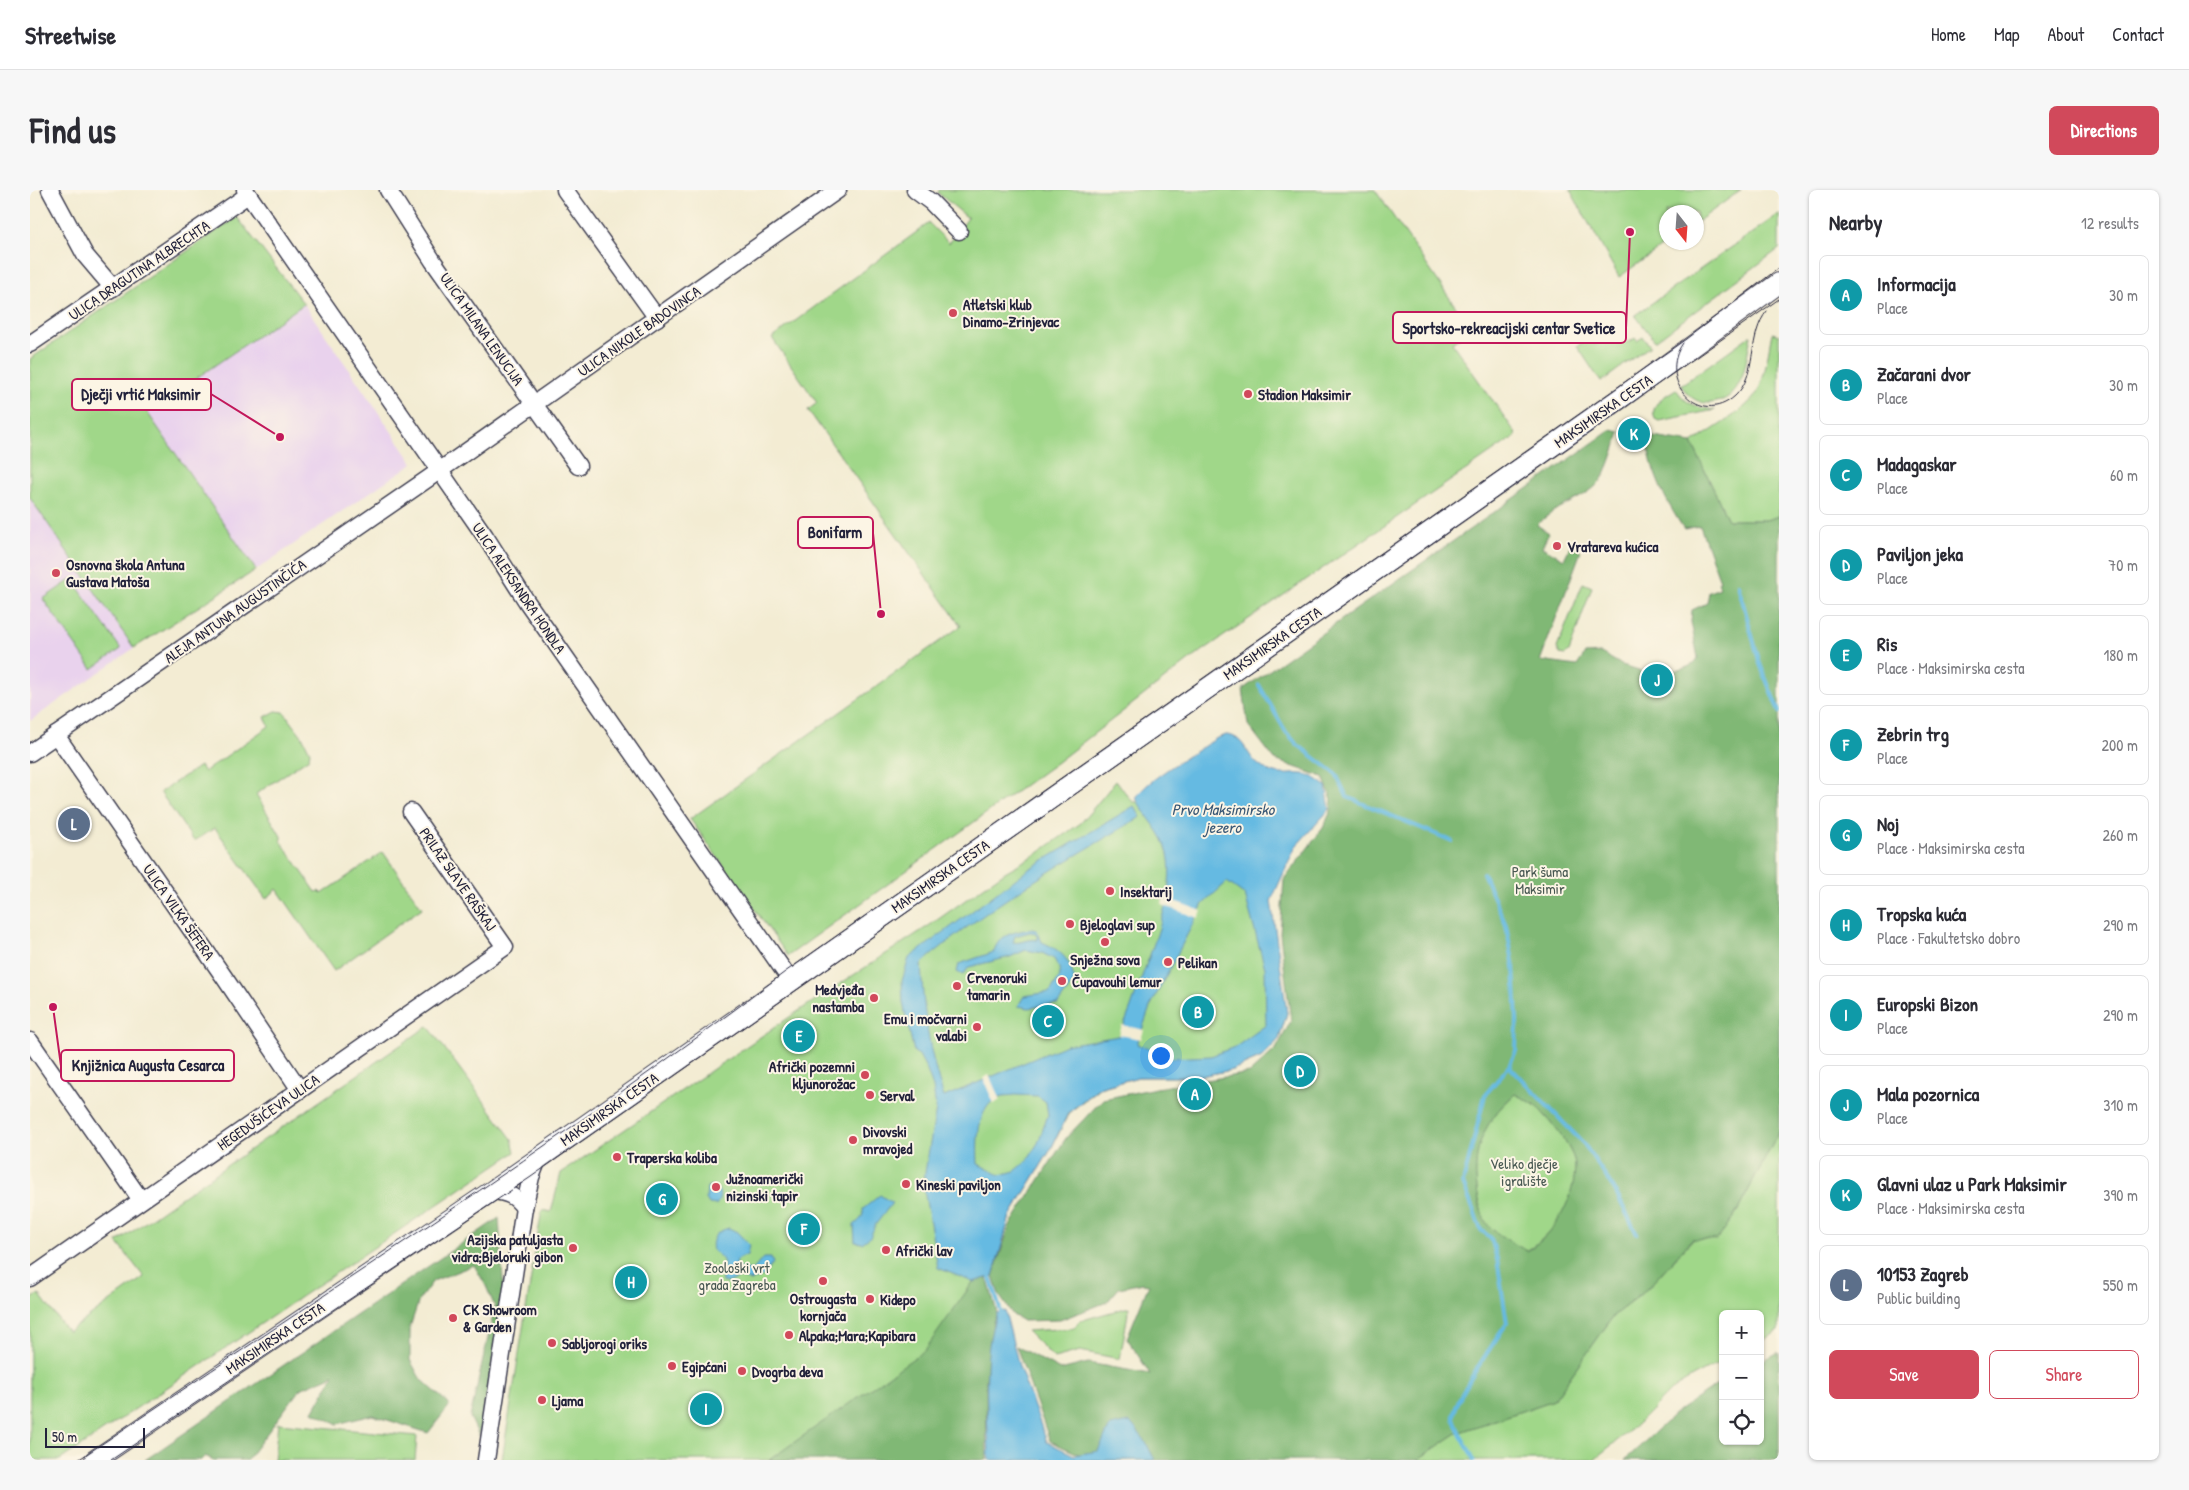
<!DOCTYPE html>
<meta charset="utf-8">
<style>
:root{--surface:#fff;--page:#f7f7f7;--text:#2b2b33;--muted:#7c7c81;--line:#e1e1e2;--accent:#d1495b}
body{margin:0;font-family:"Patrick Hand",sans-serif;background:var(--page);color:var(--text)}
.controls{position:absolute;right:15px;bottom:15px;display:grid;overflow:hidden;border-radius:8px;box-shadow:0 1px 4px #0004}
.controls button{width:45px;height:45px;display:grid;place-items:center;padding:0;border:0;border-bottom:1px solid var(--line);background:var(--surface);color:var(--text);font:25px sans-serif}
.compass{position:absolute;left:1629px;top:15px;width:45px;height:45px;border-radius:50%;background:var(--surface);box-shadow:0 1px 4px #0004;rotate:163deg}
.scale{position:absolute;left:15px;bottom:12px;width:100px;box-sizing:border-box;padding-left:5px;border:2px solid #22223b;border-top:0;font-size:14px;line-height:18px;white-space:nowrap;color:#22223b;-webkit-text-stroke:4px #fcf5e5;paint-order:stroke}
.you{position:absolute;left:1130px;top:865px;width:18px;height:18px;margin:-12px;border:4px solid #fff;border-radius:50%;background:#1a73e8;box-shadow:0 0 0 8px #1a73e833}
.badge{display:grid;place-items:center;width:32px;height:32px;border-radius:50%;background:var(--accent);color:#fff;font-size:16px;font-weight:700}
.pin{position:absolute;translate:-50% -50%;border:2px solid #fff;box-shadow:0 1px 5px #0006}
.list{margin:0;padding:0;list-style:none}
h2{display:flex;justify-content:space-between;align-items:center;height:65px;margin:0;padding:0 20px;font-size:21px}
h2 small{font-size:16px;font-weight:400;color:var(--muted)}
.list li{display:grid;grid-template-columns:32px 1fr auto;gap:15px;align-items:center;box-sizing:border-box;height:80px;margin:0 10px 10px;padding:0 10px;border:1px solid var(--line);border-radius:8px}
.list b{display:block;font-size:19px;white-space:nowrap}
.list p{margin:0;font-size:16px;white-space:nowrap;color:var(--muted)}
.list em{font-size:16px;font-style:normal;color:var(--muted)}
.actions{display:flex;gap:10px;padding:15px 20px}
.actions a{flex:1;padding:11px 0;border:1px solid var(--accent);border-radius:8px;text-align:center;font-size:18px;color:var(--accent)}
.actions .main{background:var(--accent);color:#fff}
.icon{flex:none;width:28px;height:28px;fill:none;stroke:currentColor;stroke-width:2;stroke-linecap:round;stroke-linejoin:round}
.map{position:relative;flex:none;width:1749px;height:1270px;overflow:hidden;border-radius:8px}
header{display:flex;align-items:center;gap:30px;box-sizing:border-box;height:70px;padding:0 25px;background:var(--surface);border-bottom:1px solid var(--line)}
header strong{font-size:24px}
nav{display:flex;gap:28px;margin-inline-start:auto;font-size:18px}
.intro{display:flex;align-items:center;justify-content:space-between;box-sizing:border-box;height:120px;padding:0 30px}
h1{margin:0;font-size:35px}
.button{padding:12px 22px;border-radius:8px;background:var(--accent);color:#fff;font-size:18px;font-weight:700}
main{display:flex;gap:30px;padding:0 30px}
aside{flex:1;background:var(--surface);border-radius:8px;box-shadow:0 1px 4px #0004}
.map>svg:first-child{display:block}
.built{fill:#e9d2ed}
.green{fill:#a0d789;stroke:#617c62}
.forest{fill:#80b875;stroke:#516d58;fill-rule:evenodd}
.water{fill:#65bae2;stroke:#446e8e;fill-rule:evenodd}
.pier{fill:#f3ecd3}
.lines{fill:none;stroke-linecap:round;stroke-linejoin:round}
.stream{stroke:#65bae2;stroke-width:4}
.minor-casing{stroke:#414052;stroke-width:19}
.major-casing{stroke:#414052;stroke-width:22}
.minor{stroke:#fff;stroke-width:16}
.major{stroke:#fff;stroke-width:20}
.tram{stroke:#22223b;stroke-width:1}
.poi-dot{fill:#d1495b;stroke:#fcf5e5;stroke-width:2}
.labels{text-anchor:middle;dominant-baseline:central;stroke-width:4;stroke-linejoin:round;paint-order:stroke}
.street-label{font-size:15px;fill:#22223b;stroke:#fcf5e5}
.poi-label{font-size:15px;font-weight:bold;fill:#22223b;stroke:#fcf5e5;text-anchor:start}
.park-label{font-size:15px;fill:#485852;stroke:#fcf5e5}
.water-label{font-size:16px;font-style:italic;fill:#395775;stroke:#fcf5e5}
.leader{fill:none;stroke:#c2185b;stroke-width:2}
.callout-dot{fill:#c2185b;stroke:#fcf5e5;stroke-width:2}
.callout{fill:#fcf5e5;stroke:#c2185b;stroke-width:2}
.callout-label{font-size:16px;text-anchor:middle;font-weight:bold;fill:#22223b}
</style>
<header>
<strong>Streetwise</strong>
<nav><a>Home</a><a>Map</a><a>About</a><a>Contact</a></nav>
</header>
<div class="intro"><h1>Find us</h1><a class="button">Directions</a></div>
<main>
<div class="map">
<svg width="1749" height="1270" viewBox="0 0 1749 1270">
<rect width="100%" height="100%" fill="#fcf5e5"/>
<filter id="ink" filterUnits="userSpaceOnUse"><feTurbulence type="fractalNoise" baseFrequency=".02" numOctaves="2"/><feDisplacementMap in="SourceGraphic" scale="10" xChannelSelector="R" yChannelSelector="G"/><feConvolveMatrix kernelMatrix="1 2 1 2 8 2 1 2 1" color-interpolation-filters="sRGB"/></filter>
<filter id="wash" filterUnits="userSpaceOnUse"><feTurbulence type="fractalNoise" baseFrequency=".0096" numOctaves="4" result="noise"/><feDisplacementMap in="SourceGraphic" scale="20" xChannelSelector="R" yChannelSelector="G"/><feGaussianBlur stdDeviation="1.12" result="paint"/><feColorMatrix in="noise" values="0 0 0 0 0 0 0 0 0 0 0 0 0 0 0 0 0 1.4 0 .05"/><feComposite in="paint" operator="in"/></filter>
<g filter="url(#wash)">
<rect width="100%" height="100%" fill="#f3ecd3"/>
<g class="built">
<path d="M274,114L383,273L226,380L117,222Z"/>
<path d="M0,308L104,458L0,531Z"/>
</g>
<g class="green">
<path d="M909,0H1345L1441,139L1422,153L1487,245L1162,468L1026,573L758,766L660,629L931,436L778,220L787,213L742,148L899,33L919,53L938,28L908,3Z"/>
<path d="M1540,0H1711L1667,32L1666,22H1636L1637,53L1589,87Z"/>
<path d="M1749,24V59L1625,151L1605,125Z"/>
<path d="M207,27L274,114L117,222L226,380L104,458L0,308V169Z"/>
<path d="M1588,139L1598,153L1605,148L1607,151L1613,147L1620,156L1571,192L1547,156L1560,148L1565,155Z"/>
<path d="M1742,143L1749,145V326L1736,330H1698L1662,253C1678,242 1718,219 1727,203C1736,186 1738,161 1742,143Z"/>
<path d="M1721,145C1716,171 1714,213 1678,213C1666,213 1657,205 1651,195Z"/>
<path d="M1646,199C1656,214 1666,218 1685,220L1629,231L1625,229C1619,214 1635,206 1646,199Z"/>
<path d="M42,389L91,459L62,479L13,409Z"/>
<path d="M1553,393L1562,397L1539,462L1535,465L1530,464L1527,458Z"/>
<path d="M246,521L254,522L272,546L280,562L279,568L226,604L252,648L250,650L286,702L289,701L292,704L353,662L392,718L304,781L247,699L236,709L185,638L164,651L130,602L170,576L174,582L239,536L235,527Z"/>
<path d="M1086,591L1103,612H1113L1225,693L1248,771L1257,823L1249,849L1232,867L1202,880L1165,887H1108L1069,898L1039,923L1021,959L980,1026L963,1086L957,1087L905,1168L766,1270H472L510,1031L512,1020L521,1022L531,983L761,826L900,735L975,682L1008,663L1051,633Z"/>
<path d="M398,836L482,949L485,962L30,1270H0V1110L9,1104L38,1142L114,1087L87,1052Z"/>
<path d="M1485,904C1490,907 1496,909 1502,913C1514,921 1545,960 1545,975C1546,1009 1525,1044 1496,1061C1485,1054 1470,1047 1460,1038C1454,1033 1450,1018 1449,1010C1439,966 1450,934 1485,904Z"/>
<path d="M1749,942V1141L1730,1152V1124H1693V1171L1664,1186L1644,1198L1608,1234L1563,1270H1387L1427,1243L1524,1210L1584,1125L1614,1102L1663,1049L1707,1022Z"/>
<path d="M1099,1117L1090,1169L1050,1161L1024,1168L997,1141L1044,1138L1049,1131Z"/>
<path d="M248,1233L387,1246L385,1270H244Z"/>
</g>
<g class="forest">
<path d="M1581,240L1590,242L1589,246C1583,261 1579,281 1569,293C1552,311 1524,316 1507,335L1519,343L1512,357L1534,369L1541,355L1551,361L1510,471L1547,476L1555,464L1571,463L1592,475L1609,480L1614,486L1617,499L1637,495L1635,482C1647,480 1662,479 1668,468L1661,432L1662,420L1677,413L1679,402L1690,398L1688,392L1690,391L1670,336L1654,339C1636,312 1619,279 1617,246L1662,253L1698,330H1736L1749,326V942L1707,1022L1687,1050L1662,1049L1614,1102L1584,1125L1524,1210L1427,1243L1387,1270H1061L1020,1251L986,1156L1030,1180L1058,1173L1120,1184L1097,1148L1119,1094L1112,1093L1089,1098L1077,1112L1030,1130L993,1131L983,1125L969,1105L963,1086L979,1037L1036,948L1073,909L1126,898L1220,883L1246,859L1261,831L1250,744L1254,689L1293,638L1301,621L1302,609L1293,587L1245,570L1218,535L1213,499ZM1485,904C1490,907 1496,909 1502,913C1514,921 1545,960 1545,975C1545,1009 1525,1044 1497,1061C1485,1054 1471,1047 1461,1038C1454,1033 1450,1018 1449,1010C1440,966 1450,934 1485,904Z"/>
<path d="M469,1028L474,1107L449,1246L440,1227L465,1117L456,1096L444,1075L403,1091L389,1110L380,1137V1170L390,1188L420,1215L398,1243L342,1225L307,1234L283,1222L304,1185L270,1199L217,1270H184L175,1266L171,1270H115Z"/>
<path d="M957,1087L967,1123L963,1132L956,1190L957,1270H739L895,1160L943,1092Z"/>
<path d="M1749,1162V1270H1595L1649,1220L1693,1191V1251H1730V1172Z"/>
</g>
<g class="water">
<path d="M1196,545C1214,545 1217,567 1229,575C1250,590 1260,581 1279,585C1284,587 1291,592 1296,596L1300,619L1266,656L1241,711L1257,823L1249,849L1232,867L1202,880L1165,887H1108L1068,898L1038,923L1021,959L980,1026L963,1086L943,1092L908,1078L893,994L906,919L903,897L896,878L889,865L884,862L873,813L872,791L879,768L999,679L1104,616L1111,627C1034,672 958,716 891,774C893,819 899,864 914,907L1036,855L1089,846C1098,828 1104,808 1111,789C1124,754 1146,700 1138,664C1133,641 1115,627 1106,608C1115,590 1169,560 1187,548ZM1197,692L1215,705L1235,778L1236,835L1207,856L1181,866L1140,868L1107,854L1120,817L1173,714ZM985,905L1008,906L1016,912L1018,925L1008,953L996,972L985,981L970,985L948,974C947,952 946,918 969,907C974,905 980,906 985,905Z"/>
<path d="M1001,739L1007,740L1012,752C1031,760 1042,771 1044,792L1028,814L999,818L988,816L994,806L1020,802L1030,786L1029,778L1024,769L1012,763L996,760L980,767L939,777L933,785L927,782L929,774L964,762C968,744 985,742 1001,739ZM1000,742L1006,743L1008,750C998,748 991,754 983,752L985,746Z"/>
<path d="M682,995C691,999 692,1008 686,1015L679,1014L676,1009L677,997Z"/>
<path d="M850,1005L862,1013L846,1034L840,1047L832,1053L825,1052L824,1035C830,1030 834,1027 833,1019Z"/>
<path d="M699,1038L707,1042L719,1055L717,1065L707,1070L706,1075L709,1078L723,1080L733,1068H741L743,1073L733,1086L721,1091L710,1087L698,1093L692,1092C691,1077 701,1073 683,1061C680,1048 687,1041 699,1038Z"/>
<path d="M975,1121L989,1176L1017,1252L1044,1265L1068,1261L1080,1236L1100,1232L1114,1249L1125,1270H959C958,1227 951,1162 967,1123Z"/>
</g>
<g class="pier">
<path d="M1133,707L1172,721L1168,728L1132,715Z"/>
<path d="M1092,835L1114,840L1111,849L1089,845Z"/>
<path d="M959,885L970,910L964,914L953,888Z"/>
</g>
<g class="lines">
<g class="stream">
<path d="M1708,395L1730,474L1749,522"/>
<path d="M1229,495L1256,542L1268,555L1306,584L1317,607L1422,651"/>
<path d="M1479,876L1554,954L1584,999L1607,1044"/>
<path d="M960,1087L971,1122"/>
<path d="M1444,1270C1438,1256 1427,1243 1424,1228C1422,1211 1466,1150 1477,1133L1467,1069L1461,1048L1451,1040L1433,993L1455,905L1479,876L1486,861L1487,830L1484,777L1476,735L1453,683"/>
</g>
</g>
</g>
<g filter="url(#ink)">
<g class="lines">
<g class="minor-casing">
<g id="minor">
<path d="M20,0L55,65L83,98"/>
<path d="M215,0L455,346L497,412L761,791"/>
<path d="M358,0L403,71L548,276"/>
<path d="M535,0L627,128"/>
<path d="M885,0L901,12L929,41"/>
<path d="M0,154L218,5"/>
<path d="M26,545L194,787L270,900"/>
<path d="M0,563L399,288L808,0"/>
<path d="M0,851L111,1010"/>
<path d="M462,1001C477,1002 486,1006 494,1018"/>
<path d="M0,1088L475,757L381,622"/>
<path d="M456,1270L494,1018L501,987L508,969"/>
</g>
</g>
<g class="major-casing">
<path id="major" d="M65,1270L462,1001L1591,208L1749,93"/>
</g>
<use href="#minor" class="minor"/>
<use href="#major" class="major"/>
<g class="tram">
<path d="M1653,153C1626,190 1670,238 1705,206C1728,185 1717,145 1737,121"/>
<path d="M48,1270C285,1110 527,955 755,782L1656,149L1749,78"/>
<path d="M81,1270L501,987L1749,109"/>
</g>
</g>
</g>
<g class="poi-dot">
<circle cx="923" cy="123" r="5"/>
<circle cx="1218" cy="204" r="5"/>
<circle cx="1527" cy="356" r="5"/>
<circle cx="26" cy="383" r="5"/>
<circle cx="1080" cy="701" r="5"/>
<circle cx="1040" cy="734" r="5"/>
<circle cx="1075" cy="752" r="5"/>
<circle cx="1138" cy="772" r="5"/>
<circle cx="1032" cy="791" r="5"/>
<circle cx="927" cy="796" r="5"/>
<circle cx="844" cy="808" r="5"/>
<circle cx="947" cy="837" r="5"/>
<circle cx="835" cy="885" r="5"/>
<circle cx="840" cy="905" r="5"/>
<circle cx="823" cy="950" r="5"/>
<circle cx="587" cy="967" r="5"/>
<circle cx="876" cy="994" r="5"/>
<circle cx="686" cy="997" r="5"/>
<circle cx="543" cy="1058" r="5"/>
<circle cx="856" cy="1060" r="5"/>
<circle cx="793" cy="1091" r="5"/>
<circle cx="840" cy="1109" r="5"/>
<circle cx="423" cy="1128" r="5"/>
<circle cx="759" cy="1145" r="5"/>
<circle cx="522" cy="1153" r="5"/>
<circle cx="642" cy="1176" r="5"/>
<circle cx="712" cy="1181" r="5"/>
<circle cx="512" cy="1210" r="5"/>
</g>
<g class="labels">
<g class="street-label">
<text transform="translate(109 80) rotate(-34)">ULICA DRAGUTINA ALBRECHTA</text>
<text transform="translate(452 139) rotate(55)">ULICA MILANA LENUCIJA</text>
<text transform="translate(609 141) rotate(-35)">ULICA NIKOLE BADOVINCA</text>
<text transform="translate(1573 221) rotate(-35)">MAKSIMIRSKA CESTA</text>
<text transform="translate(489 398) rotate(56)">ULICA ALEKSANDRA HONDLA</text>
<text transform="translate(205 421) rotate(-35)">ALEJA ANTUNA AUGUSTINČIĆA</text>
<text transform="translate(1242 453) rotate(-35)">MAKSIMIRSKA CESTA</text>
<text transform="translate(910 686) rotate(-35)">MAKSIMIRSKA CESTA</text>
<text transform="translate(428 689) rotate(55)">PRILAZ SLAVE RAŠKAJ</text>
<text transform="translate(149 722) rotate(55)">ULICA VILKA ŠEFERA</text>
<text transform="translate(579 919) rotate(-35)">MAKSIMIRSKA CESTA</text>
<text transform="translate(238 922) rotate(-35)">HEGEDUŠIĆEVA ULICA</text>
<text transform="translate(245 1148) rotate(-34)">MAKSIMIRSKA CESTA</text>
</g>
<g class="poi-label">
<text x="933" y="114">Atletski klub<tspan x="933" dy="17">Dinamo-Zrinjevac</tspan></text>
<text x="1228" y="204">Stadion Maksimir</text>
<text x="1537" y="356">Vratareva kućica</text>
<text x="36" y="374">Osnovna škola Antuna<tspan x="36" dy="17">Gustava Matoša</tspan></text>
<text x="1090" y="701">Insektarij</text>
<text x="1050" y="734">Bjeloglavi sup</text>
<text x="1075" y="769" text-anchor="middle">Snježna sova</text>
<text x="1148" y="772">Pelikan</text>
<text x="937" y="787">Crvenoruki<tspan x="937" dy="17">tamarin</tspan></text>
<text x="1042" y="791">Čupavouhi lemur</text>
<text x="834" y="799" text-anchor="end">Medvjeđa<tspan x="834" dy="17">nastamba</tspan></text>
<text x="937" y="828" text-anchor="end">Emu i močvarni<tspan x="937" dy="17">valabi</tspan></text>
<text x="825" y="876" text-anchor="end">Afrički pozemni<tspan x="825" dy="17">kljunorožac</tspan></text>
<text x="850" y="905">Serval</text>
<text x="833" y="941">Divovski<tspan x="833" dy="17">mravojed</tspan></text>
<text x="597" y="967">Traperska koliba</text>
<text x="696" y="988">Južnoamerički<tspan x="696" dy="17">nizinski tapir</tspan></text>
<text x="886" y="994">Kineski paviljon</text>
<text x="533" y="1049" text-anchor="end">Azijska patuljasta<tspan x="533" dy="17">vidra;Bjeloruki gibon</tspan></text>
<text x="866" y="1060">Afrički lav</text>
<text x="793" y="1108" text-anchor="middle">Ostrougasta<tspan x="793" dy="17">kornjača</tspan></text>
<text x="850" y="1109">Kidepo</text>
<text x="433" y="1119">CK Showroom<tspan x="433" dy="17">&amp; Garden</tspan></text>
<text x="769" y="1145">Alpaka;Mara;Kapibara</text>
<text x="532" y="1153">Sabljorogi oriks</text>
<text x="652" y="1176">Egipćani</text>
<text x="722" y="1181">Dvogrba deva</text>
<text x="522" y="1210">Ljama</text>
</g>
<g class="park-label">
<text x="1510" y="681">Park šuma<tspan x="1510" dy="17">Maksimir</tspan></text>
<text x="1494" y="973">Veliko dječje<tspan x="1494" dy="17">igralište</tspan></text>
<text x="707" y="1077">Zoološki vrt<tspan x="707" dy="17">grada Zagreba</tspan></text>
</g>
<g class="water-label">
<text x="1193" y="619">Prvo Maksimirsko<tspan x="1193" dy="18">jezero</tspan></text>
</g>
</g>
<path class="leader" d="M1600 42L1596 138M250 247L181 204M851 424L843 343M23 817L31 876"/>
<g class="callout-dot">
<circle cx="1600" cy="42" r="5"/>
<circle cx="250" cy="247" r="5"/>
<circle cx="851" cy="424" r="5"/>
<circle cx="23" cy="817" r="5"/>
</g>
<g class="callout">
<rect x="1363" y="122" width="233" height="31" rx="5"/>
<rect x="42" y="189" width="139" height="31" rx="5"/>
<rect x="768" y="327" width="75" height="31" rx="5"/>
<rect x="31" y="860" width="173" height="31" rx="5"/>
</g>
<g class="callout-label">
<text x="1479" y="144">Sportsko-rekreacijski centar Svetice</text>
<text x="111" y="210">Dječji vrtić Maksimir</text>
<text x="805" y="348">Bonifarm</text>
<text x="118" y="881">Knjižnica Augusta Cesarca</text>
</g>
</svg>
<div class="controls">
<button>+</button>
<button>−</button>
<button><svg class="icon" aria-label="locate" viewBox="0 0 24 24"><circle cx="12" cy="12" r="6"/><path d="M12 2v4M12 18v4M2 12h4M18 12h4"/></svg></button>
</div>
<svg class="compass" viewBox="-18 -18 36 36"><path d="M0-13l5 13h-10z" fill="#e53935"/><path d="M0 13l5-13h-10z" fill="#7c7c81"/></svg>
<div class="scale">50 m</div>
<div class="you"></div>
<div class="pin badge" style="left:1165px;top:904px;background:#0f9aa8">A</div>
<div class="pin badge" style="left:1168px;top:822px;background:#0f9aa8">B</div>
<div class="pin badge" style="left:1018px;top:831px;background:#0f9aa8">C</div>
<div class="pin badge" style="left:1270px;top:881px;background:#0f9aa8">D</div>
<div class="pin badge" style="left:769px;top:846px;background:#0f9aa8">E</div>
<div class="pin badge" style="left:774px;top:1039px;background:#0f9aa8">F</div>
<div class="pin badge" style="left:632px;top:1009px;background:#0f9aa8">G</div>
<div class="pin badge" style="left:601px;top:1092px;background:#0f9aa8">H</div>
<div class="pin badge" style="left:676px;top:1219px;background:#0f9aa8">I</div>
<div class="pin badge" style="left:1627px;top:490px;background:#0f9aa8">J</div>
<div class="pin badge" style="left:1604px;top:244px;background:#0f9aa8">K</div>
<div class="pin badge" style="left:44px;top:634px;background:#5c6f8a">L</div>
</div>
<aside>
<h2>Nearby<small>12 results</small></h2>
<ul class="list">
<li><span class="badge" style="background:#0f9aa8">A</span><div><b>Informacija</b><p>Place</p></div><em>30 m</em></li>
<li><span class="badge" style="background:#0f9aa8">B</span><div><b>Začarani dvor</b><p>Place</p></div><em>30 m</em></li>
<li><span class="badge" style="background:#0f9aa8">C</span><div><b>Madagaskar</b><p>Place</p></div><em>60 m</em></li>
<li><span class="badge" style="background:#0f9aa8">D</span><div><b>Paviljon jeka</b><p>Place</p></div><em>70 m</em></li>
<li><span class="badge" style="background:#0f9aa8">E</span><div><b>Ris</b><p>Place · Maksimirska cesta</p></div><em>180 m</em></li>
<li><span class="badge" style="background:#0f9aa8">F</span><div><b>Zebrin trg</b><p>Place</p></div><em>200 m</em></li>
<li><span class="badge" style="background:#0f9aa8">G</span><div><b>Noj</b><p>Place · Maksimirska cesta</p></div><em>260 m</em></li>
<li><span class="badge" style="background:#0f9aa8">H</span><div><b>Tropska kuća</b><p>Place · Fakultetsko dobro</p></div><em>290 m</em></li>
<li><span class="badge" style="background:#0f9aa8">I</span><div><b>Europski Bizon</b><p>Place</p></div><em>290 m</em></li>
<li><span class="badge" style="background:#0f9aa8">J</span><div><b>Mala pozornica</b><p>Place</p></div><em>310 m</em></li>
<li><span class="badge" style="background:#0f9aa8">K</span><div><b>Glavni ulaz u Park Maksimir</b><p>Place · Maksimirska cesta</p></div><em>390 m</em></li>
<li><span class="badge" style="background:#5c6f8a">L</span><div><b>10153 Zagreb</b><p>Public building</p></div><em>550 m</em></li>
</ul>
<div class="actions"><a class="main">Save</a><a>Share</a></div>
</aside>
</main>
